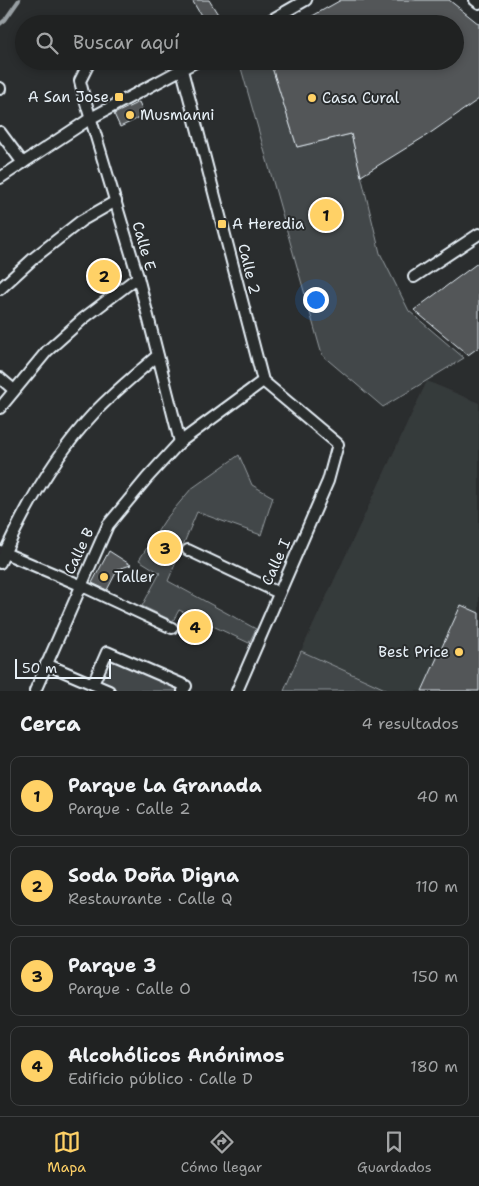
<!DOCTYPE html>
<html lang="es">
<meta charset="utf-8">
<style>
:root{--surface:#202222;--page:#2d2f2f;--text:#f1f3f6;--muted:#a2a4a5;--line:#3d3f40;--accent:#ffd166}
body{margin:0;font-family:"Shantell Sans",sans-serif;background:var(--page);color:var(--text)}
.scale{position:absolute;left:15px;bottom:12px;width:96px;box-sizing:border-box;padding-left:5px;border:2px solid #e8f1f8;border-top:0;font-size:14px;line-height:18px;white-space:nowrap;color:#e8f1f8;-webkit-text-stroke:4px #2a2d2e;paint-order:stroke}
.you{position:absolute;left:315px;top:299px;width:18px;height:18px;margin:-12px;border:4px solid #fff;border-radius:50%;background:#1a73e8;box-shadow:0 0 0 8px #1a73e833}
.badge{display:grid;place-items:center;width:32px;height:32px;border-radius:50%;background:var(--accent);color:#111;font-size:16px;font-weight:700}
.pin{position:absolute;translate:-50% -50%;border:2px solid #fff;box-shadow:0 1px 5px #0006}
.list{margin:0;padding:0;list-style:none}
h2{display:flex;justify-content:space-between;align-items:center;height:65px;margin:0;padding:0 20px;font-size:21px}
h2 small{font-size:16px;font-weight:400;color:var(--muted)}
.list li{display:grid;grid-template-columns:32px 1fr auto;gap:15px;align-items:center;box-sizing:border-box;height:80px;margin:0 10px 10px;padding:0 10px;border:1px solid var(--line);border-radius:10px}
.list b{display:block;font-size:19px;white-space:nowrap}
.list p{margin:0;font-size:16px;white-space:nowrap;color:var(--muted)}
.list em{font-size:16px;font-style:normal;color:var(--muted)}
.icon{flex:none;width:28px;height:28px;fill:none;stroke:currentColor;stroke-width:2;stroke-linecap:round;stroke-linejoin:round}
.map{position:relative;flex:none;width:479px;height:691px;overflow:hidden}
.search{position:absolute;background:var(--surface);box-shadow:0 2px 8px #0003;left:15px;right:15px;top:15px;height:55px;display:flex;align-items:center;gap:12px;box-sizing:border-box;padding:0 18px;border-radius:28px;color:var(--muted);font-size:19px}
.sheet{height:425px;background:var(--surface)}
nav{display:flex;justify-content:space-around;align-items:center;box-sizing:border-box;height:70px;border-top:1px solid var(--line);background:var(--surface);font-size:14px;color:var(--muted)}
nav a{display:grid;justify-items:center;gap:2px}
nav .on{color:var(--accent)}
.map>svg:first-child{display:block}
.built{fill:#363a3b}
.green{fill:#424648;stroke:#959ca0}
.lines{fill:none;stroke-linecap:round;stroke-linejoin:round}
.stream{stroke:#989fa3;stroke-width:4}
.building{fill:#535759;stroke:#e8f1f8}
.minor-casing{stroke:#e8f1f8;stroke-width:14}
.minor{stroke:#2a2d2e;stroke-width:10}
.poi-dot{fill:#ffd166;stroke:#2a2d2e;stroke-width:2}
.labels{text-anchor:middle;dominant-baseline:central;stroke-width:4;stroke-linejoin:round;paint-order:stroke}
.poi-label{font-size:15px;fill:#e8f1f8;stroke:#2a2d2e;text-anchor:start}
.street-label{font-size:15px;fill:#e8f1f8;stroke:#2a2d2e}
</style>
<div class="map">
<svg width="479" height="691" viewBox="0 0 479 691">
<rect width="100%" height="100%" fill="#2a2d2e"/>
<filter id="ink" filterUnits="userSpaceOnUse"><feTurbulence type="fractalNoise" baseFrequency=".02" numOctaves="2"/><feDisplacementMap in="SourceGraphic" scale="10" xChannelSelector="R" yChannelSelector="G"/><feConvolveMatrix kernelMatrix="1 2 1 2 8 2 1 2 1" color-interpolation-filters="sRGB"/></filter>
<g filter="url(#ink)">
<path class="built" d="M427,381L479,403V691H384L385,689L301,651Z"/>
<g class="green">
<path d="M239,61H270L297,147L351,134L380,253L409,311L464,358L383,407L322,355Z"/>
<path d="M239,455L252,485L273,497L261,535L197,512L168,581L256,629L249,643L179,610L173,621L142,606L160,573L139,560L165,520L191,489Z"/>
<path d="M301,651L385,689L384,691H284Z"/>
<path d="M108,655L180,689L179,691H110L93,684Z"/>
</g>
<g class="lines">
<path class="stream" d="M0,24L5,20L19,0"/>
</g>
<g class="building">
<path d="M192,0H209L224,24H206Z"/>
<path d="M341,0H449L479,24V99L429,134L361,176L351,134L297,147L270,61H455V24H298Z"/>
<path d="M139,102L145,115L120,127L114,114Z"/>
<path d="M100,261L117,284L107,291L90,268Z"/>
<path d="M479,262V347L468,355L414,310Z"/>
<path d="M109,551L131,565L118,569L107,590L92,583Z"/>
<path d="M461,605L479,613V691H422Z"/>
</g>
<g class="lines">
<g class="minor-casing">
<g id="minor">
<path d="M475,0L479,3"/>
<path d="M264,24L306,0"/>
<path d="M90,61L80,81L83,93L138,277L180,442"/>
<path d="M182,70L263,381L338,444L328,481L237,691"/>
<path d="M0,89V88"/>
<path d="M0,132L23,163"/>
<path d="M0,178L91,118L197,61"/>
<path d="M414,277L479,234"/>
<path d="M0,289L35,257L81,221L116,201"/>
<path d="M0,378L14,390"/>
<path d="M0,408L47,351L84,318L138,277"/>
<path d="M188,550L279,593"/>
<path d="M0,551L80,585L172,628"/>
<path d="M0,563C24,509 54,456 95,412C114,392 136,374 157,356"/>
<path d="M46,664L109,691"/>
<path d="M93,684L107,652L186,686L183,691"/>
<path d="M35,691L108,525L147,478L180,442L263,381"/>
</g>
</g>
<use href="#minor" class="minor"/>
</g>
</g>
<g class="poi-dot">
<rect x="114" y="92" width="10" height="10" rx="2.5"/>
<circle cx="312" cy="98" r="5"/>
<circle cx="130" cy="115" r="5"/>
<rect x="217" y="219" width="10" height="10" rx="2.5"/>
<circle cx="104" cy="577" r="5"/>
<circle cx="459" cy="652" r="5"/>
</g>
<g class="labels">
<g class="poi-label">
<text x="109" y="97" text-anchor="end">A San Jose</text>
<text x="322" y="98">Casa Cural</text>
<text x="140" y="115">Musmanni</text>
<text x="232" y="224">A Heredia</text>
<text x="114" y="577">Taller</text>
<text x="449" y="652" text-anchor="end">Best Price</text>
</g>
<g class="street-label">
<text transform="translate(144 246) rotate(74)">Calle E</text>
<text transform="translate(249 269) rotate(76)">Calle 2</text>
<text transform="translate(79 551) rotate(-65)">Calle B</text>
<text transform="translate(276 562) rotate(-66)">Calle I</text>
</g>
</g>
</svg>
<div class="scale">50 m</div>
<div class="you"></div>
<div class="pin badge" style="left:326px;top:215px">1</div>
<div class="pin badge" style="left:104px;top:276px">2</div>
<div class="pin badge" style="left:165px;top:548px">3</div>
<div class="pin badge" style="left:195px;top:627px">4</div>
<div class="search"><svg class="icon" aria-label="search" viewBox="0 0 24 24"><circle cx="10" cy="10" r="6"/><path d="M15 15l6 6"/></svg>Buscar aquí</div>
</div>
<section class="sheet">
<h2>Cerca<small>4 resultados</small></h2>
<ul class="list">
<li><span class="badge">1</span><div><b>Parque La Granada</b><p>Parque · Calle 2</p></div><em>40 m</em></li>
<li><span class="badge">2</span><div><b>Soda Doña Digna</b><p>Restaurante · Calle Q</p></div><em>110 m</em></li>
<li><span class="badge">3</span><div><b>Parque 3</b><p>Parque · Calle O</p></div><em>150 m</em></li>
<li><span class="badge">4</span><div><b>Alcohólicos Anónimos</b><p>Edificio público · Calle D</p></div><em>180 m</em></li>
</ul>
</section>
<nav>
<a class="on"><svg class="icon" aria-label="map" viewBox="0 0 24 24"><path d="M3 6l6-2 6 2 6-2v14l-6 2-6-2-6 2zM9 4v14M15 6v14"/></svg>Mapa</a>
<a><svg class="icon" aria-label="directions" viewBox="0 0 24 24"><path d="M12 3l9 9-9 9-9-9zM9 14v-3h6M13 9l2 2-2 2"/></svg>Cómo llegar</a>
<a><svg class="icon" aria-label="saved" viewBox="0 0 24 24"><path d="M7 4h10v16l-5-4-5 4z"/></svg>Guardados</a>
</nav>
